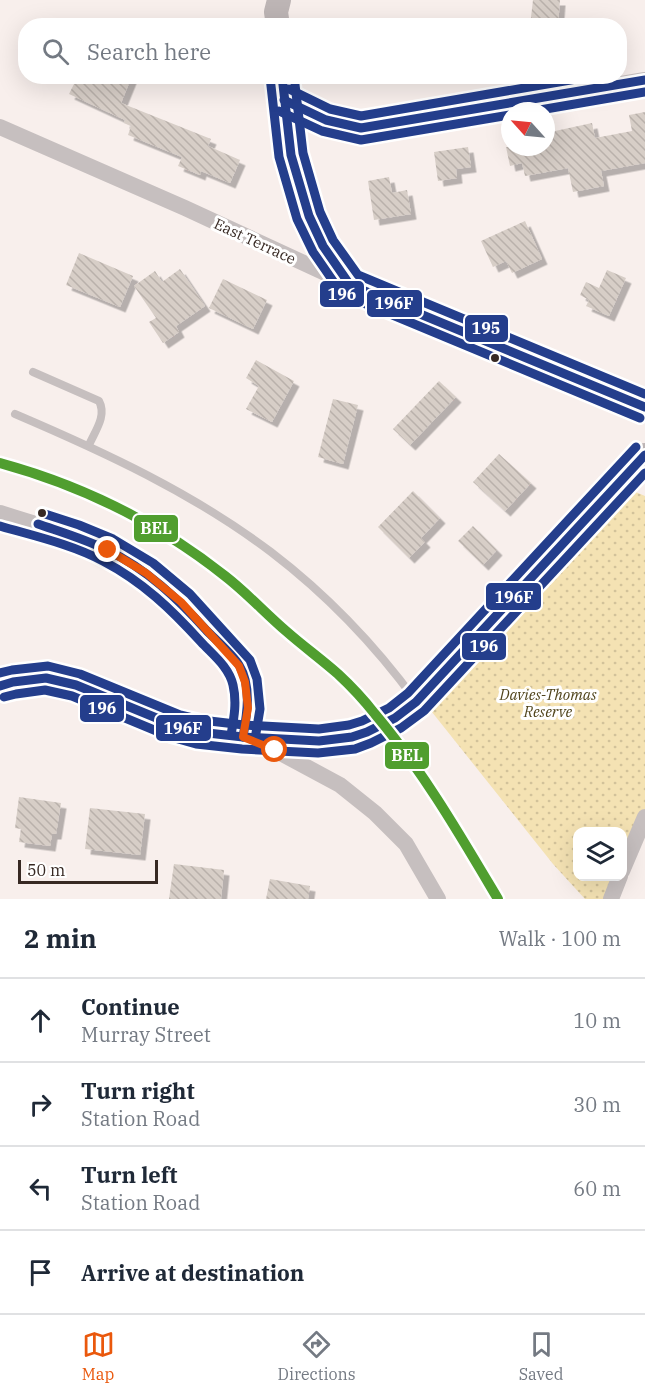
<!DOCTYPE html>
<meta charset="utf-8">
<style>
:root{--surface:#fff;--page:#f6f6f7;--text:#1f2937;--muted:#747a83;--line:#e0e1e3;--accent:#ea580c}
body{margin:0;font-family:"IBM Plex Serif",serif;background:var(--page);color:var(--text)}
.controls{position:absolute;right:18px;bottom:18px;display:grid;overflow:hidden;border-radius:12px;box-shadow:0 6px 24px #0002}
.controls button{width:54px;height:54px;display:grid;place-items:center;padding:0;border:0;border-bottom:2px solid var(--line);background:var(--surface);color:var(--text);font:30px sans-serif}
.compass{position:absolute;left:501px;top:102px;width:54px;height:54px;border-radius:50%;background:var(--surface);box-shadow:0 6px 24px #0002;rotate:297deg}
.scale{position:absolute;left:18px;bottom:15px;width:140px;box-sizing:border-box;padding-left:6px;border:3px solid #372923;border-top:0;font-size:16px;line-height:21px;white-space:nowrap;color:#372923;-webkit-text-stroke:4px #fff;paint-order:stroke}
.stop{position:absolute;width:18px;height:18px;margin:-14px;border:4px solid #ea580c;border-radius:50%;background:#fff}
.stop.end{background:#ea580c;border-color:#fff;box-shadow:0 2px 6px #0008}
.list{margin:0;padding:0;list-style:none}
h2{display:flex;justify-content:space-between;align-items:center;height:78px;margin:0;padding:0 24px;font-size:26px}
h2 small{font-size:20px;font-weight:400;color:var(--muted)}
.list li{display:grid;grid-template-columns:39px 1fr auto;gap:18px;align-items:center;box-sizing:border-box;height:84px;padding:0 24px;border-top:2px solid var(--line)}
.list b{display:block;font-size:22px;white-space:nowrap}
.list p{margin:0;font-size:20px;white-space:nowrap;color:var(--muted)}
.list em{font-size:20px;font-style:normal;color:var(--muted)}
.icon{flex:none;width:33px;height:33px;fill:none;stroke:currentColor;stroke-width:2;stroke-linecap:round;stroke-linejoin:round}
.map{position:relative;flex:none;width:645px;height:899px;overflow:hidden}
.search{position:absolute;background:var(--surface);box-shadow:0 6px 24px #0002;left:18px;right:18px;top:18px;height:66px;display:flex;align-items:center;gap:15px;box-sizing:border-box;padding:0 21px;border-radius:24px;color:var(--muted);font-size:22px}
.sheet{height:414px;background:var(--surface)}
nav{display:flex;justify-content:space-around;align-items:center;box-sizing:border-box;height:84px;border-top:2px solid var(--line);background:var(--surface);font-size:16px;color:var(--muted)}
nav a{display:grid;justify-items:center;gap:3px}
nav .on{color:var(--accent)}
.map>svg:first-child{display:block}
.green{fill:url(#green-dots)}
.building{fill:url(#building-back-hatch);filter:url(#shadow)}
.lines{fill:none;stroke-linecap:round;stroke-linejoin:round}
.lane{stroke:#c6bfbf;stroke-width:8}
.street{stroke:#c6bfbf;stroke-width:16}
.secondary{stroke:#bdb5b5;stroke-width:24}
.bus-1-casing{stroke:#fff;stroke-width:14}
.bus-2-casing{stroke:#fff;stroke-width:14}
.bus-3-casing{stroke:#fff;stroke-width:14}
.bus-1{stroke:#243e8c;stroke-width:9}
.bus-2{stroke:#243e8c;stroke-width:9}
.bus-3{stroke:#243e8c;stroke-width:9}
.rail-1-casing{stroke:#fff;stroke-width:15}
.rail-1{stroke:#509e2f;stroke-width:10}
.route{stroke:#ea580c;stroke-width:8}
.bus-dot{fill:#372923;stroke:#fff;stroke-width:2}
.labels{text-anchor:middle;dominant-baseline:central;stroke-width:6;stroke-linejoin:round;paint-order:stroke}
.street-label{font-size:15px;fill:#372923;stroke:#fff}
.park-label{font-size:15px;font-style:italic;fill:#50441b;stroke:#fff}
.line-badge{stroke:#fff;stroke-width:2}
.badge-label{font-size:16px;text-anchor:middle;font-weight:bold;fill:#fff}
</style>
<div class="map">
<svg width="645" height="899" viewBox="0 0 645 899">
<defs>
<pattern id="green-dots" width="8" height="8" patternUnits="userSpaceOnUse" patternTransform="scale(1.5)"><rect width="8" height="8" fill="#f4e2b3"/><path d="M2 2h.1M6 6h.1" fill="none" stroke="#d2c29a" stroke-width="1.8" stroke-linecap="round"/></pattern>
<pattern id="building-back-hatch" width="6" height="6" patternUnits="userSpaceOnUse" patternTransform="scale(1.5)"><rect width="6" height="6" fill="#d7cec7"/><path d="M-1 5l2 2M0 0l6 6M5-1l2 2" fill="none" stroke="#b9b1ab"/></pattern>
<filter id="shadow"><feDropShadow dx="5.5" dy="5.5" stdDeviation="0" flood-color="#0004"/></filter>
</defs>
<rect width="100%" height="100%" fill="#f8efec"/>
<path class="green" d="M617,484L645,496V817L623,871L622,832H578V876L620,877L611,899H585L553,864L420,697Z"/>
<g class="building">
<path d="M533,0H560L558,26H530Z"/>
<path d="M78,76H94L110,84L113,76H132L121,103L211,139L208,146L240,160L230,183L201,171L200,175L178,166L182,157L128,135L131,126L124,123L125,120L69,94Z"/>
<path d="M645,112V163L601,171L604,186L573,192L568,168L525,176L522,163L510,166L506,147H546V133L592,123L595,138L632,131L629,115Z"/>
<path d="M468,147L471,167L456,169L457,178L438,181L434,152Z"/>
<path d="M389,177L392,193L407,190L411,214L374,220L368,181Z"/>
<path d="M525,221L542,259L512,273L506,261L493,267L481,241Z"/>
<path d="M79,253L133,276L120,307L66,285Z"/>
<path d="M180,269L205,306L176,326L179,332L163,343L149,322L156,318L134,286L155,271L162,282Z"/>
<path d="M607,270L626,278L609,316L586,306L589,300L580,295L586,282L599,288Z"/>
<path d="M223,279L267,300L253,329L209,308Z"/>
<path d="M256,360L294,381L272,422L246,409L259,386L246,378Z"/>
<path d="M439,381L456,397L410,445L393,429Z"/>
<path d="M333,399L358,405L343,464L318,457Z"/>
<path d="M499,454L531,483L505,511L473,482Z"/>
<path d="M413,491L440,518L421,538L425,542L409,558L378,527Z"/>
<path d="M473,526L497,550L483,565L458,541Z"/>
<path d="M19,797L61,803L56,834H52L50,846L19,842L21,829L15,828Z"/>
<path d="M90,808L145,814L140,855L85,849Z"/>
<path d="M174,864L224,870L221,899H169Z"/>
<path d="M270,879L310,886L308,899H266Z"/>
</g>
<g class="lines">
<g class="lane">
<path d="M33,372L99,401C107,416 95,431 89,445"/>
<path d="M15,414C104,452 193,493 271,552C326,594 375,645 416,701"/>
</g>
<g class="street">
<path d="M284,100L326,120L361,128L645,80"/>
<path d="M0,127L185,208L349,284"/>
<path d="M0,513L74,536L108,550L146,573L181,602L239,665L245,682L248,709L243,737L275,750L340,785L375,813L406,844L438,899"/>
<path d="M622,871L645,817"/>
<path d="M611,899L620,876"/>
</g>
<g class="secondary">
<path d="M278,26L276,12L279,0"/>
<path d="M282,76L291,155L309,216L323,246L350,285L645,407"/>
<path d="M0,686L13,682L46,678L76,685L176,726L199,732L243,737L319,741L352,737L367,732L395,718L416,702L645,455"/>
</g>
<g class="bus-1-casing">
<g id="bus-1">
<path d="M282,76L291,155L309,216L323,246L350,285L645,407"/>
<path d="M284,100L326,120L361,128L645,80"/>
<path d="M38,524C61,532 85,539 107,550C147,569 178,599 207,631C216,640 233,655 239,665C252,686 247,714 243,737"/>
<path d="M0,686L13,682L46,678L76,685L176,726L199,732L243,737L319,741L352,737L367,732L395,718L416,702L645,455"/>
</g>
</g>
<g class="bus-2-casing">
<g id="bus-2">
<path d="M270,77L279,157L297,219L313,252L342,294L640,418"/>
<path d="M279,111L322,131L361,140L510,115"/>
<path d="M534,111L645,92"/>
<path d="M0,526C34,536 71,544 103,561C143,582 171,609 201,642C213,655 229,667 233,685C237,702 234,718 231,735"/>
<path d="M4,697L16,694L45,690L72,696L171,737L196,744L242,749L318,753L355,749L371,743L401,728L424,711L645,473"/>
</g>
</g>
<g class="bus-3-casing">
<g id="bus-3">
<path d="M294,76L303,153L320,212L333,240L358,275L645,394"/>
<path d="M289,89L330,109L361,116L594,76"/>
<path d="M42,513L79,525L113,539L153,563L190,594L250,660L257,679L260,709L255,739"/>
<path d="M0,673L12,670L48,666L80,674L180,715L201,720L244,725L319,729L349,725L362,721L389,708L408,693L636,447"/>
</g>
</g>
<use href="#bus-1" class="bus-1"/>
<use href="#bus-2" class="bus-2"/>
<use href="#bus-3" class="bus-3"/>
<g class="rail-1-casing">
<path id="rail-1" d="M0,463C84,486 157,522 225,576C247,593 265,613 286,631C303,646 321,659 338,674C351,686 364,700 375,714C423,771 460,835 498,899"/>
</g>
<use href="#rail-1" class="rail-1"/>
</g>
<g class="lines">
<path class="route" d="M108,550L146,573L181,602L239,666L245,682L248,708L243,737L275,750"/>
</g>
<g class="bus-dot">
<circle cx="495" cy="358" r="5"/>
<circle cx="42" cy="513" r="5"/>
</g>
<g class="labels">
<g class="street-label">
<text transform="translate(255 241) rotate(25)">East Terrace</text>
</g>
<g class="park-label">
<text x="548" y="694">Davies-Thomas<tspan x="548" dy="17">Reserve</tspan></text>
</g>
</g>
<g class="line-badge">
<rect x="319" y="280" width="46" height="28" rx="6" fill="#243e8c"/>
<rect x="366" y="289" width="57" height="29" rx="6" fill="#243e8c"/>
<rect x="464" y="314" width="45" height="29" rx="6" fill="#243e8c"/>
<rect x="133" y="514" width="46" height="29" rx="6" fill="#509e2f"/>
<rect x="485" y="582" width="57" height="29" rx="6" fill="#243e8c"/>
<rect x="461" y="632" width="46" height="29" rx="6" fill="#243e8c"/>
<rect x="79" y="694" width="46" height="29" rx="6" fill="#243e8c"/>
<rect x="155" y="714" width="57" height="28" rx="6" fill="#243e8c"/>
<rect x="384" y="741" width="46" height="29" rx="6" fill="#509e2f"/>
</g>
<g class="badge-label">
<text x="342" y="300">196</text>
<text x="394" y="309">196F</text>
<text x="486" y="334">195</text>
<text x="156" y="534">BEL</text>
<text x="514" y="603">196F</text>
<text x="484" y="652">196</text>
<text x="102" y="714">196</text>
<text x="183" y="734">196F</text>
<text x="407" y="761">BEL</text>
</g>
</svg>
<div class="controls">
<button><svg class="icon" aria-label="layers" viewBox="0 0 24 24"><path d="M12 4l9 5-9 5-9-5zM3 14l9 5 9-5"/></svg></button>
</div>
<svg class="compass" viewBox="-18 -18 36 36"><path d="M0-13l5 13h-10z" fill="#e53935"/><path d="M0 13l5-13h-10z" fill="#747a83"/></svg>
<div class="scale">50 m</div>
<div class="stop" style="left:275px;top:750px"></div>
<div class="stop end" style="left:108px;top:550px"></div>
<div class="search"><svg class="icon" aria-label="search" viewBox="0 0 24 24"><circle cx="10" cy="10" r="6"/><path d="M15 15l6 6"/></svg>Search here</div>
</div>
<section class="sheet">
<h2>2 min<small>Walk · 100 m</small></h2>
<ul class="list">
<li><svg class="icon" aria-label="ahead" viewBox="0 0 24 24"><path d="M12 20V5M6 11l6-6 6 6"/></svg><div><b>Continue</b><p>Murray Street</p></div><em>10 m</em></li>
<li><svg class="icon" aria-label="right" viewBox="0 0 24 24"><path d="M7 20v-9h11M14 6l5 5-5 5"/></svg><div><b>Turn right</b><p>Station Road</p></div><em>30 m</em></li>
<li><svg class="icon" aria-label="left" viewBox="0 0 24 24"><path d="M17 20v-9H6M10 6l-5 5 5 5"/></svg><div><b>Turn left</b><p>Station Road</p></div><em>60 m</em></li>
<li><svg class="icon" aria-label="arrive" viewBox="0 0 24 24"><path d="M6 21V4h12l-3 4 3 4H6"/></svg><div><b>Arrive at destination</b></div></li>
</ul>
</section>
<nav>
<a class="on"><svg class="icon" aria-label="map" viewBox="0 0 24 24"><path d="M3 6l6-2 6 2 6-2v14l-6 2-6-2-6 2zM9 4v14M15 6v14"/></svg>Map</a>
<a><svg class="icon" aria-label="directions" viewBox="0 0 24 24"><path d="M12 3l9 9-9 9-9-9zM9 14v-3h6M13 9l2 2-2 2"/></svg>Directions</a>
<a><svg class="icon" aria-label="saved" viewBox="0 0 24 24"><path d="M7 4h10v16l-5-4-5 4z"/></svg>Saved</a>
</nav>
